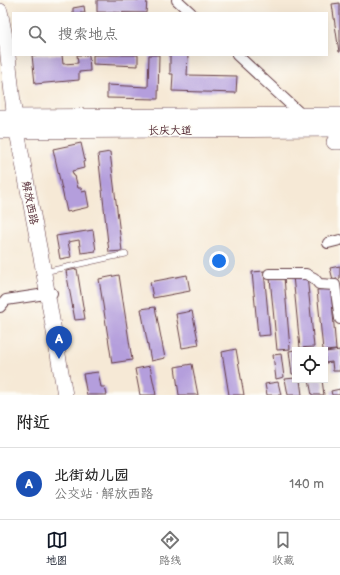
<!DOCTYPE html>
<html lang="zh">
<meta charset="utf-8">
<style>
:root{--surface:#fff;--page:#f2f2f2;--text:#222;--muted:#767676;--line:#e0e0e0;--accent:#111827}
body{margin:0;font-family:"Balsamiq Sans","LXGW WenKai TC",sans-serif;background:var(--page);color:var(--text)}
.controls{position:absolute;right:12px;bottom:12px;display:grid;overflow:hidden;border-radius:0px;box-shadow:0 4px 16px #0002}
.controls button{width:36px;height:36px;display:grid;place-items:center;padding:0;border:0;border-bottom:1px solid var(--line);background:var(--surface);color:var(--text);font:20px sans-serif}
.you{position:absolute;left:219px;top:261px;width:14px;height:14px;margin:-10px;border:3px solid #fff;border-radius:50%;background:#1a73e8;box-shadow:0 0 0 6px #1a73e833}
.badge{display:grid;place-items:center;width:26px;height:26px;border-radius:50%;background:var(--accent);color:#fff;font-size:13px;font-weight:700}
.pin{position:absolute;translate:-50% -33px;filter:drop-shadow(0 1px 2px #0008)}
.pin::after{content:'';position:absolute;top:21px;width:14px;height:12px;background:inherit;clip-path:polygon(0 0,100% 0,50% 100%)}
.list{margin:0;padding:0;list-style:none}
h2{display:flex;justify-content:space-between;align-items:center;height:52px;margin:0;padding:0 16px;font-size:17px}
h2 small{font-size:13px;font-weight:400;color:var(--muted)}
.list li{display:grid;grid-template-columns:26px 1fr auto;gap:12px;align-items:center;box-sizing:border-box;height:72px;padding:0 16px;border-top:1px solid var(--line)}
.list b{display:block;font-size:15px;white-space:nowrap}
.list p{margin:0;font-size:13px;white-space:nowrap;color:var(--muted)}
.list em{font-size:13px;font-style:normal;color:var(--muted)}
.icon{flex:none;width:22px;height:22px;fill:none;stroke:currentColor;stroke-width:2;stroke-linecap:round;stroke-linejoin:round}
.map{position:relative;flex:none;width:340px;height:395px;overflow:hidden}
.search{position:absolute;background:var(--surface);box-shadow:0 4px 16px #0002;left:12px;right:12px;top:12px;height:44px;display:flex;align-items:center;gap:10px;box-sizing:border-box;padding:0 14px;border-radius:0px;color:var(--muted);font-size:15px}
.sheet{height:124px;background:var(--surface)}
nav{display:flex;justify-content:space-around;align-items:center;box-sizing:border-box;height:56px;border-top:1px solid var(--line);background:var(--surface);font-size:11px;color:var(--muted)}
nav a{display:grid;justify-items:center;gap:2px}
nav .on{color:var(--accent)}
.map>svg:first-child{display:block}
.building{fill:#b49edc}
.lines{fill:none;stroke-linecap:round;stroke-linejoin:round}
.lane-casing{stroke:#643d45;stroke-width:6}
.street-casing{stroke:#643d45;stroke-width:12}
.secondary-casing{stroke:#643d45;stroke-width:16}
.lane{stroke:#fff;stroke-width:5}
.street{stroke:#fff;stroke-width:10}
.secondary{stroke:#fff;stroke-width:15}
.labels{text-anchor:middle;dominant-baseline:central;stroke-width:3;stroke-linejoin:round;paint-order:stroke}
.street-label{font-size:11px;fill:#4a1f2b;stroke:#fdfcf7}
</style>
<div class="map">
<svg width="340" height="395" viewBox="0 0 340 395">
<rect width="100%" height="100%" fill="#fdfcf7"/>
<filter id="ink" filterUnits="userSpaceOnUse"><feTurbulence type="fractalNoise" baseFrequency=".025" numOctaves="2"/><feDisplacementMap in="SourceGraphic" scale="8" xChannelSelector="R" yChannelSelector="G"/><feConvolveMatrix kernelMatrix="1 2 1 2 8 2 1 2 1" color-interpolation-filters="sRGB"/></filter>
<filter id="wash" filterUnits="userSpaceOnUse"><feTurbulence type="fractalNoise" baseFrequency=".012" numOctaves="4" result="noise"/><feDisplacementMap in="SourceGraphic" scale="16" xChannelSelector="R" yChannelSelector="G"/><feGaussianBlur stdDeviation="0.9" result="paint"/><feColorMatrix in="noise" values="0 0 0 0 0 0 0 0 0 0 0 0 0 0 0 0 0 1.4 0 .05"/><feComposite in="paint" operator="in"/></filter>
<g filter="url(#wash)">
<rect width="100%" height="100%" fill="#f6e9d6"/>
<g id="blocks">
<g class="building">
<path d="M97,0H147L146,13L97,12Z"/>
<path d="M340,3V52H339L332,4Z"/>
<path d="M84,6L85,13H73V8Z"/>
<path d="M32,55H62L63,64L78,63L77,55H89L90,71L79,72V80L35,84Z"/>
<path d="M93,55H138V66L93,64Z"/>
<path d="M149,55H159L158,99L107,98V85L148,87Z"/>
<path d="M170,55H188L187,75L237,76L236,93L172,91L173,74H170Z"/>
<path d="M81,143L85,161L83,162L84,168L72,171L74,176H75L78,188H81L82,192L86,191L89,207L67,212L53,149Z"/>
<path d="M110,152L122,251L109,252L98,154Z"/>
<path d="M93,230L96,251L81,253L79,240L68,242L71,257L60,259L56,236Z"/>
<path d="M340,266V278L333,280L330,268Z"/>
<path d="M77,269L85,319L75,320L66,271Z"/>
<path d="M264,271L270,335L258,336L252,272Z"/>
<path d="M119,275L132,360L112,363L99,279Z"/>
<path d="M187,275L190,291L153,298L150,282Z"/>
<path d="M307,275L314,347L300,348L293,276Z"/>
<path d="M284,277L290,349L277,350L270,278Z"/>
<path d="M331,289L336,350L325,351V350H323L317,290Z"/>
<path d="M155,307L165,358L151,361L141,309Z"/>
<path d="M192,311L199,345L182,348L176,314Z"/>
<path d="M236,349L244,395H229L222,352Z"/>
<path d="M295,350V374H292L289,351Z"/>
<path d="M340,350V371H333L332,362L325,363V352Z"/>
<path d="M281,354L284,377L276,379L273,355Z"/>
<path d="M192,364L198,395H179L175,367Z"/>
<path d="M150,366L156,395H140L135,369Z"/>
<path d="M98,372L101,387H105L107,395H87L83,374Z"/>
<path d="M295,378V380H300L302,395H288L285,379Z"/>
<path d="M309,380H322L324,395H312Z"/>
<path d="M278,382L281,395H267L265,384Z"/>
<path d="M340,389V395H332L331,391Z"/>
</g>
</g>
</g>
<g filter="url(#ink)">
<use href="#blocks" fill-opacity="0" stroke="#643d45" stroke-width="1"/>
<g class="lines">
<g class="lane-casing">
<path id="lane" d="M44,272L126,254"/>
</g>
<g class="street-casing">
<g id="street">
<path d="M177,0L191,13"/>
<path d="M237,55L304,117"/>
<path d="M328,243L340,240"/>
<path d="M269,274H306L314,278L319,284L335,285L340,319"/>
<path d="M0,307L6,300L52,293"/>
</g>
</g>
<g class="secondary-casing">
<g id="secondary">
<path d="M0,11L7,47L15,121L43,268L65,395"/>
<path d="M0,117L340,115"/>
<path d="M0,131L340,129"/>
<path d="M334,142H340"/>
</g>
</g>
<use href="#lane" class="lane"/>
<use href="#street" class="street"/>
<use href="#secondary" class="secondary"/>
</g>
</g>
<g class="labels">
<g class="street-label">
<text x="170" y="130">长庆大道</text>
<text transform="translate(30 203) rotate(79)">解放西路</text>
</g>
</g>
</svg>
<div class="controls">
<button><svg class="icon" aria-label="locate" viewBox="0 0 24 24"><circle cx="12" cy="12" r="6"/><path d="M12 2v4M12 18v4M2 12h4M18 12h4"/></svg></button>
</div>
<div class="you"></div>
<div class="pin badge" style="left:59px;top:359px;background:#1a4fb4">A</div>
<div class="search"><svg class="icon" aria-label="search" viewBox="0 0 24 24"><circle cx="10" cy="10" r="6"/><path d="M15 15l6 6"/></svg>搜索地点</div>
</div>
<section class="sheet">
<h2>附近<small></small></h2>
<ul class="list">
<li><span class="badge" style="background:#1a4fb4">A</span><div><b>北街幼儿园</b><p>公交站 · 解放西路</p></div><em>140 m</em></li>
</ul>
</section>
<nav>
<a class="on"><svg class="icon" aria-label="map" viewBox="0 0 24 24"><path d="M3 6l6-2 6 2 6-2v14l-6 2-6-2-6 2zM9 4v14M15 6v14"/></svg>地图</a>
<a><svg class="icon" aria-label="directions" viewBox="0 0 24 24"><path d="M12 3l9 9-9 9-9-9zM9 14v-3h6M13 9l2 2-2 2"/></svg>路线</a>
<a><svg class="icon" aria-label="saved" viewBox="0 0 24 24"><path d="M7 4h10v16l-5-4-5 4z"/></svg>收藏</a>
</nav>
